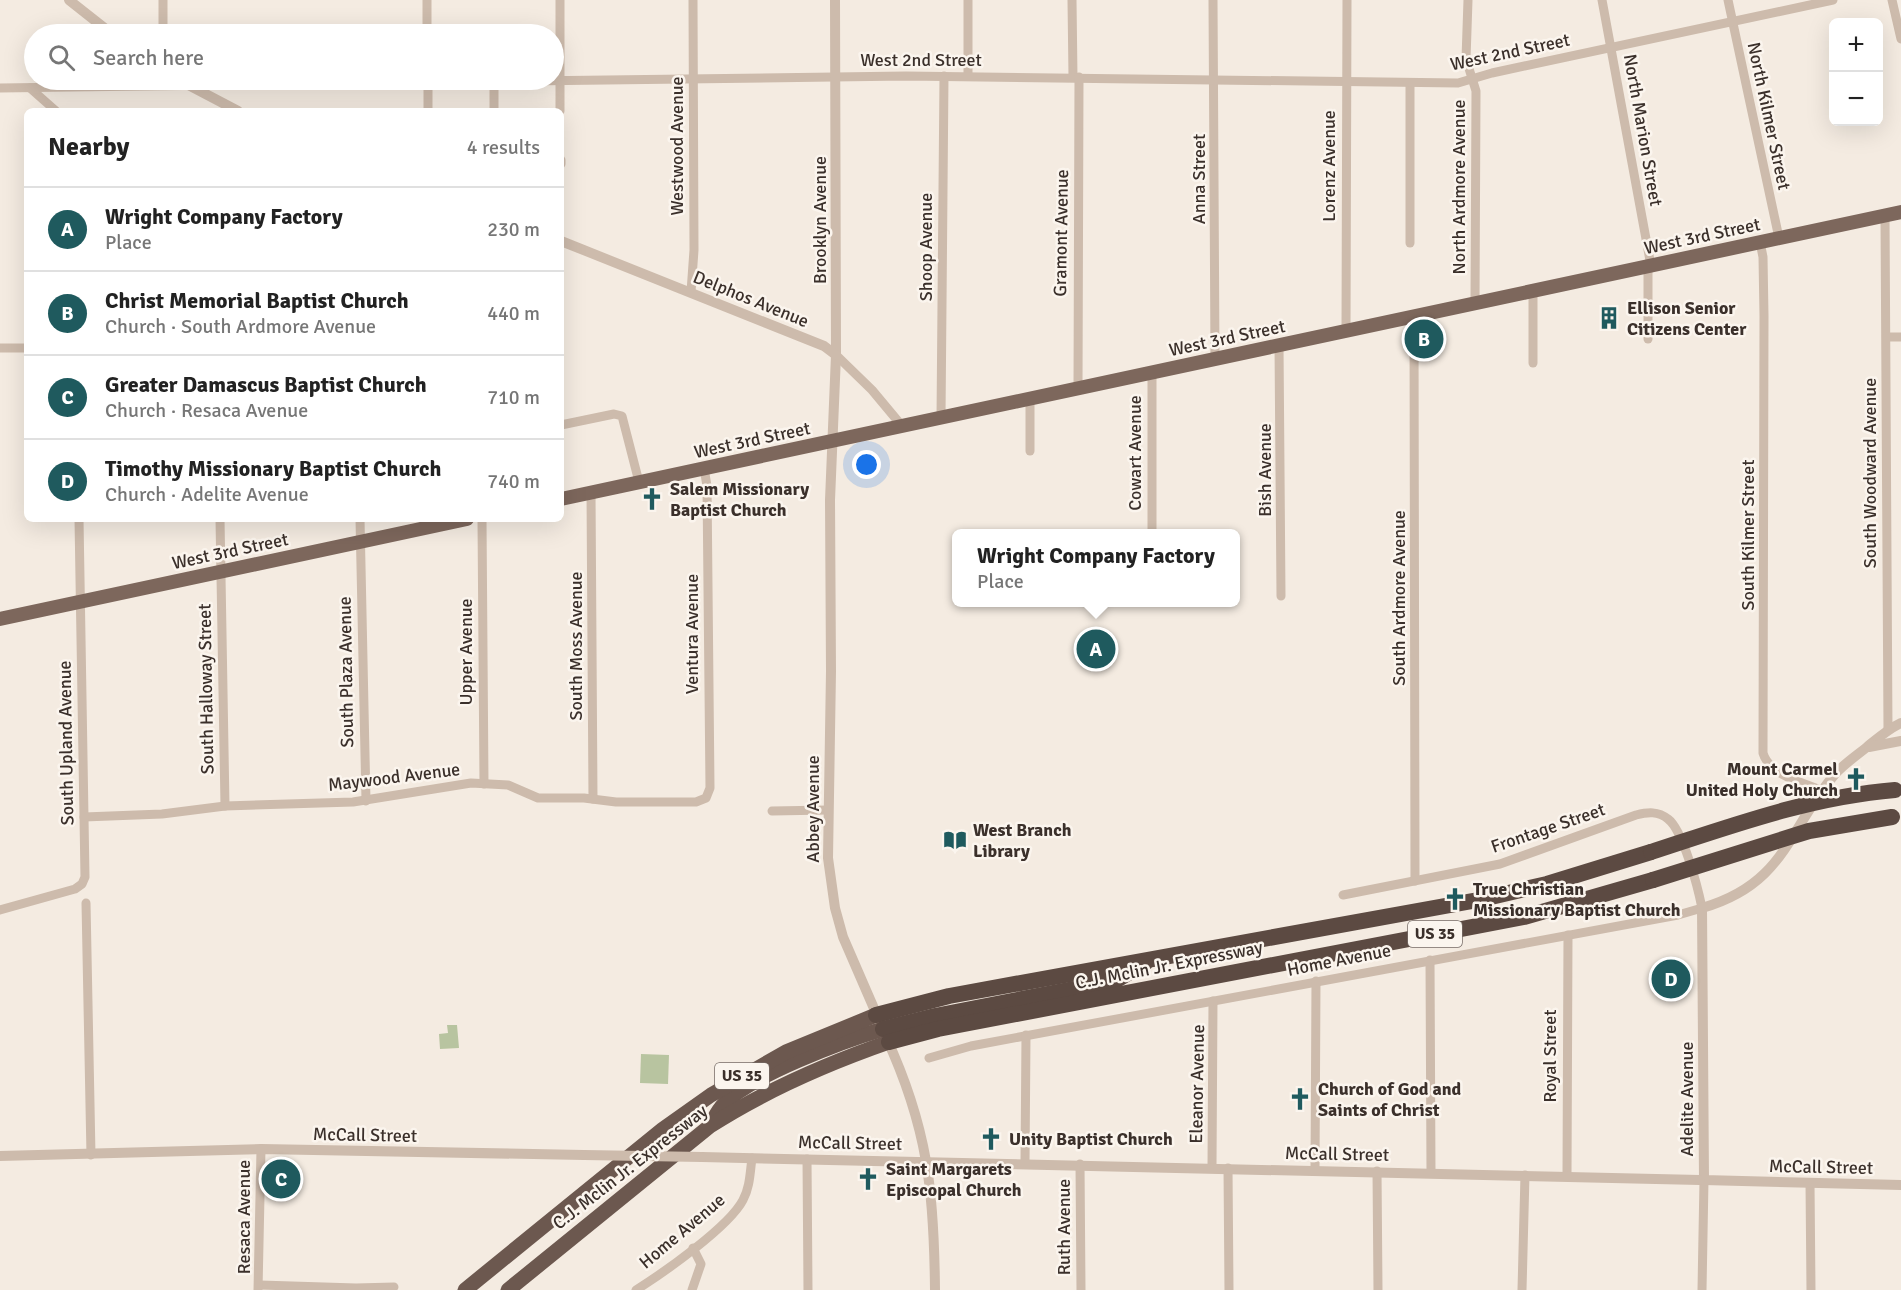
<!DOCTYPE html>
<meta charset="utf-8">
<style>
:root{--surface:#fff;--page:#f6f6f6;--text:#222;--muted:#767676;--line:#e0e0e0;--accent:#1f5a5e}
body{margin:0;font-family:Signika,sans-serif;background:var(--page);color:var(--text)}
.controls{position:absolute;right:18px;top:18px;display:grid;overflow:hidden;border-radius:9px;box-shadow:0 6px 24px #0002}
.controls button{width:54px;height:54px;display:grid;place-items:center;padding:0;border:0;border-bottom:2px solid var(--line);background:var(--surface);color:var(--text);font:30px sans-serif}
.you{position:absolute;left:867px;top:465px;width:21px;height:21px;margin:-15px;border:4px solid #fff;border-radius:50%;background:#1a73e8;box-shadow:0 0 0 9px #1a73e833}
.badge{display:grid;place-items:center;width:39px;height:39px;border-radius:50%;background:var(--accent);color:#fff;font-size:20px;font-weight:700}
.pin{position:absolute;translate:-50% -50%;border:3px solid #fff;box-shadow:0 2px 6px #0006}
.popup{position:absolute;left:952px;top:529px;width:288px;height:78px;box-sizing:border-box;display:grid;place-content:center;border-radius:9px;background:var(--surface);filter:drop-shadow(0 2px 4px #0005);font-size:20px;white-space:nowrap;color:var(--muted)}
.popup b{font-size:22px;color:var(--text)}
.popup::after{content:'';position:absolute;left:50%;top:100%;margin-left:-12px;border:12px solid transparent;border-top-color:var(--surface)}
.list{margin:0;padding:0;list-style:none}
h2{display:flex;justify-content:space-between;align-items:center;height:78px;margin:0;padding:0 24px;font-size:26px}
h2 small{font-size:20px;font-weight:400;color:var(--muted)}
.list li{display:grid;grid-template-columns:39px 1fr auto;gap:18px;align-items:center;box-sizing:border-box;height:84px;padding:0 24px;border-top:2px solid var(--line)}
.list b{display:block;font-size:22px;white-space:nowrap}
.list p{margin:0;font-size:20px;white-space:nowrap;color:var(--muted)}
.list em{font-size:20px;font-style:normal;color:var(--muted)}
.icon{flex:none;width:33px;height:33px;fill:none;stroke:currentColor;stroke-width:2;stroke-linecap:round;stroke-linejoin:round}
.map{position:relative;flex:none;width:1901px;height:1290px;overflow:hidden}
.search{position:absolute;background:var(--surface);box-shadow:0 6px 24px #0002;left:24px;top:24px;width:540px;height:66px;display:flex;align-items:center;gap:15px;box-sizing:border-box;padding:0 21px;border-radius:33px;color:var(--muted);font-size:22px}
.panel{position:absolute;background:var(--surface);box-shadow:0 6px 24px #0002;left:24px;top:108px;width:540px;height:414px;border-radius:9px}
.map>svg:first-child{display:block}
.green{fill:#b8c4a0}
.lines{fill:none;stroke-linecap:round;stroke-linejoin:round}
.minor{stroke:#cdbbac;stroke-width:9}
.tertiary{stroke:#cdbbac;stroke-width:10}
.primary{stroke:#7d675c;stroke-width:14}
.trunk{stroke:#6c584f;stroke-width:15}
.motorway{stroke:#5c4a42;stroke-width:16}
.tertiary-bridge{stroke:#cdbbac;stroke-width:10}
.motorway-bridge{stroke:#5c4a42;stroke-width:16}
.labels{text-anchor:middle;dominant-baseline:central;stroke-width:5;stroke-linejoin:round;paint-order:stroke}
.shield{fill:#fbf5ee;stroke:#756b66;stroke-width:1.5}
.shield-label{font-size:16px;font-weight:bold;fill:#3b302b}
.street-label{font-size:18px;fill:#3b302b;stroke:#fbf5ee}
.poi-label{font-size:18px;font-weight:bold;fill:#3b302b;stroke:#fbf5ee;text-anchor:start}
</style>
<div class="map">
<svg width="1901" height="1290" viewBox="0 0 1901 1290">
<rect width="100%" height="100%" fill="#f4ebe1"/>
<g class="green">
<path d="M447,1025H457L459,1048L440,1049L439,1034L448,1033Z"/>
<path d="M641,1054L669,1055L668,1084L640,1083Z"/>
</g>
<g class="lines">
<g class="minor">
<path d="M163,0V34"/>
<path d="M427,0V34"/>
<path d="M560,0V111"/>
<path d="M968,0V76"/>
<path d="M1072,0L1073,77"/>
<path d="M1213,0L1215,359"/>
<path d="M1468,0L1466,59L1476,91L1475,303"/>
<path d="M1602,0L1651,266"/>
<path d="M1728,0L1779,238"/>
<path d="M1892,0L1901,39"/>
<path d="M494,81V111"/>
<path d="M1410,83V243"/>
<path d="M0,88L906,76L1458,83L1492,73L1833,0"/>
<path d="M30,88L56,111"/>
<path d="M428,111V80"/>
<path d="M561,160V164"/>
<path d="M1885,216L1888,730"/>
<path d="M1760,242L1763,257L1764,316L1763,753C1769,775 1804,783 1823,791"/>
<path d="M1533,291V363"/>
<path d="M691,292L694,250L693,0"/>
<path d="M1414,316L1415,881"/>
<path d="M1346,331L1347,0"/>
<path d="M1887,337H1901"/>
<path d="M1648,339V267"/>
<path d="M1279,345L1281,596"/>
<path d="M0,348H27"/>
<path d="M836,355L872,390L902,426"/>
<path d="M1152,372V534"/>
<path d="M1078,388L1079,77"/>
<path d="M941,418L944,76"/>
<path d="M561,425L614,414L622,416L639,482"/>
<path d="M1030,451V399"/>
<path d="M591,492L593,799"/>
<path d="M220,519L225,806"/>
<path d="M360,519L366,801"/>
<path d="M482,519L484,784"/>
<path d="M772,811L828,810"/>
<path d="M84,817L162,814L225,806L353,802L471,783L508,785L538,798H584L616,802H696L706,798L710,788L707,486L704,468"/>
<path d="M86,903L91,1155"/>
<path d="M0,910L75,889L82,884L85,877L79,519"/>
<path d="M1430,960L1431,1173"/>
<path d="M929,1058L971,1046L1678,915L1702,908C1698,888 1683,830 1668,819C1658,811 1648,812 1636,815L1500,864L1343,895"/>
<path d="M807,1159L808,1290"/>
<path d="M1025,1163L1026,1035"/>
<path d="M1080,1164L1081,1290"/>
<path d="M1212,1167L1213,1001"/>
<path d="M1228,1168L1229,1290"/>
<path d="M1315,1170L1316,981"/>
<path d="M1377,1171L1378,1290"/>
<path d="M1567,1176L1568,935"/>
<path d="M1700,1180H1704L1702,1290"/>
<path d="M1810,1183L1811,1290"/>
<path d="M260,1285L356,1288L394,1287"/>
<path d="M258,1290L261,1149"/>
<path d="M636,1290C663,1273 729,1227 743,1200C750,1187 750,1173 752,1158"/>
<path d="M692,1290L701,1264L693,1248"/>
<path d="M1522,1290L1525,1175"/>
</g>
<g class="tertiary">
<path d="M69,0L112,34"/>
<path d="M835,0L836,355L830,500L831,671L828,858L835,908L843,937L879,1020"/>
<path d="M179,80L238,111"/>
<path d="M561,241L824,346L836,355"/>
<path d="M1901,723C1888,729 1878,738 1867,747C1856,756 1845,763 1835,774C1787,831 1785,884 1702,908L1704,1180L1901,1185"/>
<path d="M1869,747L1901,741"/>
<path d="M886,1037C928,1128 934,1191 935,1290"/>
<path d="M0,1156L261,1149L584,1155"/>
<path d="M702,1157L1700,1180"/>
</g>
<g class="primary">
<path d="M561,499L1901,212"/>
<path d="M0,619L467,519"/>
</g>
<g class="trunk">
<path d="M711,1124C715,1117 718,1110 724,1104C751,1075 843,1041 883,1029"/>
<path d="M465,1290L663,1129L711,1095L786,1052L876,1015"/>
<path d="M508,1290L710,1126C766,1090 826,1064 889,1042"/>
</g>
<g class="motorway">
<path d="M876,1015L949,996L1478,900L1547,884L1651,852"/>
<path d="M883,1029L935,1016L1115,981L1145,963"/>
<path d="M889,1042L938,1029L1524,917L1653,880"/>
</g>
<path class="tertiary-bridge" d="M584,1155L702,1157"/>
<g class="motorway-bridge">
<path d="M1651,852C1731,826 1810,797 1895,790"/>
<path d="M1653,880L1809,831L1892,817"/>
</g>
</g>
<defs>
<g id="building-bare" transform="scale(1.8)"><path d="M-4-6H4V6H1V3H-1V6H-4ZM-2.5-4.3h1.7v1.8h-1.7ZM.8-4.3h1.7v1.8H.8ZM-2.5-1h1.7V.8h-1.7ZM.8-1h1.7V.8H.8Z" fill="#1f5a5e" stroke="#fbf5ee" stroke-width="2.5" paint-order="stroke"/></g>
<g id="church-bare" transform="scale(1.8)"><path d="M-1.2-6h2.4v3.5h3.3v2.4h-3.3V6h-2.4V-.1h-3.3v-2.4h3.3Z" fill="#1f5a5e" stroke="#fbf5ee" stroke-width="2.5" paint-order="stroke"/></g>
<g id="library-bare" transform="scale(1.8)"><path d="M-6-4Q-3-5.5-.7-3.5V5Q-3 3-6 4ZM6-4Q3-5.5 .7-3.5V5Q3 3 6 4Z" fill="#1f5a5e" stroke="#fbf5ee" stroke-width="2.5" paint-order="stroke"/></g>
</defs>
<g fill-rule="evenodd">
<use href="#building-bare" x="1609" y="318"/>
<use href="#church-bare" x="652" y="499"/>
<use href="#church-bare" x="1856" y="779"/>
<use href="#library-bare" x="955" y="840"/>
<use href="#church-bare" x="1455" y="899"/>
<use href="#church-bare" x="1300" y="1099"/>
<use href="#church-bare" x="991" y="1139"/>
<use href="#church-bare" x="868" y="1179"/>
</g>
<g class="labels">
<g class="shield">
<rect x="1408" y="921" width="54" height="26" rx="4.5"/>
<rect x="715" y="1063" width="54" height="26" rx="4.5"/>
</g>
<g class="shield-label">
<text x="1435" y="934">US 35</text>
<text x="742" y="1076">US 35</text>
</g>
<g class="street-label">
<text transform="translate(1510 52) rotate(-12)">West 2nd Street</text>
<text x="921" y="60">West 2nd Street</text>
<text transform="translate(1769 116) rotate(78)">North Kilmer Street</text>
<text transform="translate(1643 130) rotate(80)">North Marion Street</text>
<text transform="translate(677 146) rotate(-90)">Westwood Avenue</text>
<text transform="translate(1329 166) rotate(-90)">Lorenz Avenue</text>
<text transform="translate(1199 179) rotate(-90)">Anna Street</text>
<text transform="translate(1459 187) rotate(-90)">North Ardmore Avenue</text>
<text transform="translate(820 220) rotate(-90)">Brooklyn Avenue</text>
<text transform="translate(1061 233) rotate(-89)">Gramont Avenue</text>
<text transform="translate(1702 236) rotate(-12)">West 3rd Street</text>
<text transform="translate(926 247) rotate(-90)">Shoop Avenue</text>
<text transform="translate(751 299) rotate(22)">Delphos Avenue</text>
<text transform="translate(1227 338) rotate(-12)">West 3rd Street</text>
<text transform="translate(752 440) rotate(-12)">West 3rd Street</text>
<text transform="translate(1135 453) rotate(-90)">Cowart Avenue</text>
<text transform="translate(1265 470) rotate(-90)">Bish Avenue</text>
<text transform="translate(1870 473) rotate(-90)">South Woodward Avenue</text>
<text transform="translate(1748 535) rotate(-90)">South Kilmer Street</text>
<text transform="translate(230 551) rotate(-12)">West 3rd Street</text>
<text transform="translate(1399 598) rotate(-90)">South Ardmore Avenue</text>
<text transform="translate(692 634) rotate(-90)">Ventura Avenue</text>
<text transform="translate(576 646) rotate(-90)">South Moss Avenue</text>
<text transform="translate(466 652) rotate(-90)">Upper Avenue</text>
<text transform="translate(346 672) rotate(-91)">South Plaza Avenue</text>
<text transform="translate(206 689) rotate(-91)">South Halloway Street</text>
<text transform="translate(66 743) rotate(-91)">South Upland Avenue</text>
<text transform="translate(394 777) rotate(-7)">Maywood Avenue</text>
<text transform="translate(813 809) rotate(-90)">Abbey Avenue</text>
<text transform="translate(1548 828) rotate(-19)">Frontage Street</text>
<text transform="translate(1339 960) rotate(-11)">Home Avenue</text>
<text transform="translate(1169 965) rotate(-11)">C.J. Mclin Jr. Expressway</text>
<text transform="translate(1550 1056) rotate(-90)">Royal Street</text>
<text transform="translate(1197 1084) rotate(-89)">Eleanor Avenue</text>
<text transform="translate(1687 1099) rotate(-90)">Adelite Avenue</text>
<text transform="translate(365 1135) rotate(1)">McCall Street</text>
<text transform="translate(850 1143) rotate(1)">McCall Street</text>
<text transform="translate(1337 1154) rotate(1)">McCall Street</text>
<text transform="translate(630 1167) rotate(-38)">C.J. Mclin Jr. Expressway</text>
<text transform="translate(1821 1167) rotate(1)">McCall Street</text>
<text transform="translate(244 1217) rotate(-90)">Resaca Avenue</text>
<text transform="translate(1064 1227) rotate(-90)">Ruth Avenue</text>
<text transform="translate(682 1231) rotate(-40)">Home Avenue</text>
</g>
<g class="poi-label">
<text x="1627" y="308">Ellison Senior<tspan x="1627" dy="21">Citizens Center</tspan></text>
<text x="670" y="489">Salem Missionary<tspan x="670" dy="21">Baptist Church</tspan></text>
<text x="1838" y="769" text-anchor="end">Mount Carmel<tspan x="1838" dy="21">United Holy Church</tspan></text>
<text x="973" y="830">West Branch<tspan x="973" dy="21">Library</tspan></text>
<text x="1473" y="889">True Christian<tspan x="1473" dy="21">Missionary Baptist Church</tspan></text>
<text x="1318" y="1089">Church of God and<tspan x="1318" dy="21">Saints of Christ</tspan></text>
<text x="1009" y="1139">Unity Baptist Church</text>
<text x="886" y="1169">Saint Margarets<tspan x="886" dy="21">Episcopal Church</tspan></text>
</g>
</g>
</svg>
<div class="controls">
<button>+</button>
<button>−</button>
</div>
<div class="you"></div>
<div class="pin badge" style="left:1096px;top:649px">A</div>
<div class="popup"><b>Wright Company Factory</b>Place</div>
<div class="pin badge" style="left:1424px;top:339px">B</div>
<div class="pin badge" style="left:281px;top:1179px">C</div>
<div class="pin badge" style="left:1671px;top:979px">D</div>
<div class="search"><svg class="icon" aria-label="search" viewBox="0 0 24 24"><circle cx="10" cy="10" r="6"/><path d="M15 15l6 6"/></svg>Search here</div>
<section class="panel">
<h2>Nearby<small>4 results</small></h2>
<ul class="list">
<li><span class="badge">A</span><div><b>Wright Company Factory</b><p>Place</p></div><em>230 m</em></li>
<li><span class="badge">B</span><div><b>Christ Memorial Baptist Church</b><p>Church · South Ardmore Avenue</p></div><em>440 m</em></li>
<li><span class="badge">C</span><div><b>Greater Damascus Baptist Church</b><p>Church · Resaca Avenue</p></div><em>710 m</em></li>
<li><span class="badge">D</span><div><b>Timothy Missionary Baptist Church</b><p>Church · Adelite Avenue</p></div><em>740 m</em></li>
</ul>
</section>
</div>
